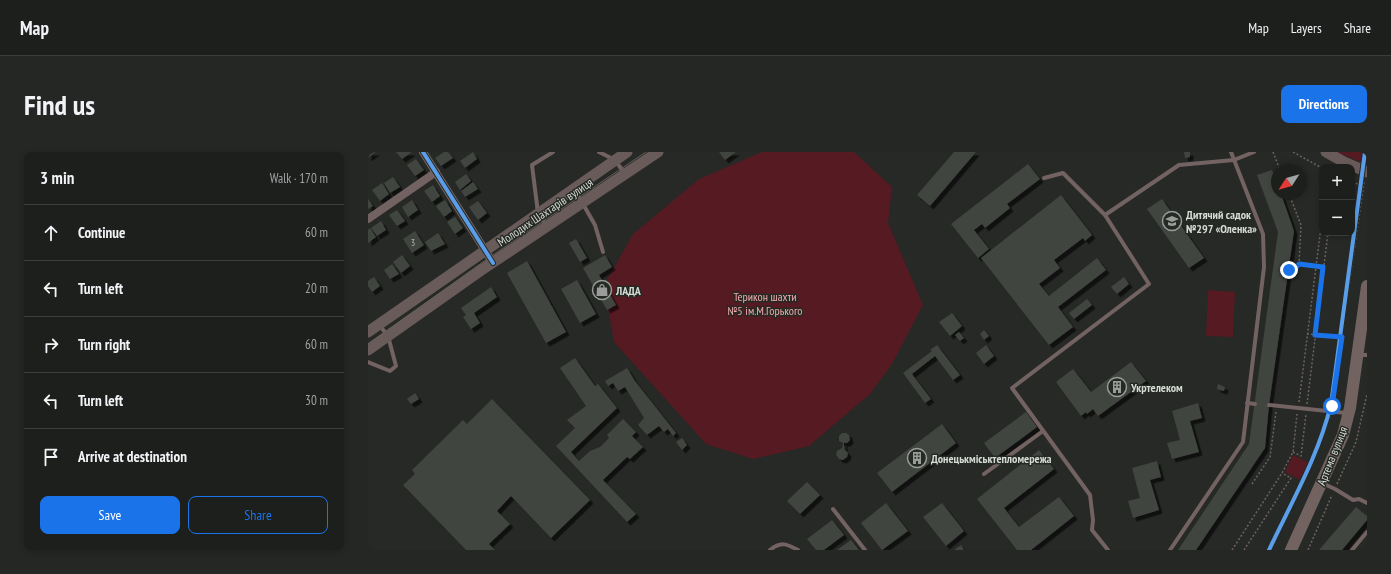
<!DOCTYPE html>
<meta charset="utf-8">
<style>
:root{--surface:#1c1f1c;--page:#252725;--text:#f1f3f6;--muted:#a0a2a3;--line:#3a3d3b;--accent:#1a73e8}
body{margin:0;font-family:"PT Sans Narrow",sans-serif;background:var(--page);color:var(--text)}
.controls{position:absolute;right:12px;top:12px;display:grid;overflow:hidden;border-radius:8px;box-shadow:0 2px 6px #0003}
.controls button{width:36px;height:36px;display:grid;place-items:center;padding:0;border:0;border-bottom:1px solid var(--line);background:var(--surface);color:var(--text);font:20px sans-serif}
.compass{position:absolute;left:903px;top:12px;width:36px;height:36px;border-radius:50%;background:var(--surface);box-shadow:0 2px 6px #0003;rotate:234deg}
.stop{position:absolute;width:12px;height:12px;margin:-9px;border:3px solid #1a73e8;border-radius:50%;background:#fff}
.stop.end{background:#1a73e8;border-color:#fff;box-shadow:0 1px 4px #0008}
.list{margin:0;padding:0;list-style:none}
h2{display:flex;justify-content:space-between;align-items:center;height:52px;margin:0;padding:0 16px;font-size:17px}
h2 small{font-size:13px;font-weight:400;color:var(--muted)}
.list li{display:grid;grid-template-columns:26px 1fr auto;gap:12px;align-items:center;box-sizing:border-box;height:56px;padding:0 16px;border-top:1px solid var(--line)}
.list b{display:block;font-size:15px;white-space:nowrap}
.list em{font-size:13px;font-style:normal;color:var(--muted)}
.actions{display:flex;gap:8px;padding:12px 16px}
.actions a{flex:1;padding:9px 0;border:1px solid var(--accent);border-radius:8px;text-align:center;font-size:14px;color:var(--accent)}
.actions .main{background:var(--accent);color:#fff}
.icon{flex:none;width:22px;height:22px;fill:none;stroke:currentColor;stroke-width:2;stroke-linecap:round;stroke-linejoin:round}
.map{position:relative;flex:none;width:999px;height:398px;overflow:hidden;border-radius:8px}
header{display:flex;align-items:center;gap:24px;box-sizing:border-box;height:56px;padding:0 20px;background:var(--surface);border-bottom:1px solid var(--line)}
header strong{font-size:19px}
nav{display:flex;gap:22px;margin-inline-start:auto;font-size:14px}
.intro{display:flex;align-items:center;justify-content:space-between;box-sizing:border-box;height:96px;padding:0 24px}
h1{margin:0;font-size:28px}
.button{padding:10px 18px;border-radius:8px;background:var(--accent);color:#fff;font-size:14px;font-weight:700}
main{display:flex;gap:24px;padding:0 24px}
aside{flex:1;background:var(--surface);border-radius:8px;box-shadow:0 2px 6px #0003}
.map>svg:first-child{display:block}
.green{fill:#561a22}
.building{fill:#414440;filter:url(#shadow)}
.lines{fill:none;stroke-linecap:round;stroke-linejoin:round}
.path{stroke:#6c6261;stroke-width:1.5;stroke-dasharray:2 2;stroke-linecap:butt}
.service{stroke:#736262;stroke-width:4}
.minor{stroke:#736262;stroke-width:8}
.secondary{stroke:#6a5b5b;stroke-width:11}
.primary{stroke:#726361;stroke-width:12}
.tram{stroke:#665f5d;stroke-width:1}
.cycleway-casing{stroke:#252a24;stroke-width:6}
.cycleway{stroke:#5a9eea;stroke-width:4}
.route{stroke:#1a73e8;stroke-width:5}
.labels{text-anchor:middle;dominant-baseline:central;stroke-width:3;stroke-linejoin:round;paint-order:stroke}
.number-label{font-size:10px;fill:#b2b4b0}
.street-label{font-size:12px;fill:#d7dad6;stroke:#252a24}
.poi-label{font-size:12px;font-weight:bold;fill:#d7dad6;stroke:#252a24;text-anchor:start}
.park-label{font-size:12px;fill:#f1a8ab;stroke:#252a24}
</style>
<header>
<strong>Map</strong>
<nav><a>Map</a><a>Layers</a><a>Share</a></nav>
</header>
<div class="intro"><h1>Find us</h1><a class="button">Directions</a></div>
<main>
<aside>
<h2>3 min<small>Walk · 170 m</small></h2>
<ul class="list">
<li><svg class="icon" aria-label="ahead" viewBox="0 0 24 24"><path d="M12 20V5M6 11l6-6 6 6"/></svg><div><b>Continue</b></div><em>60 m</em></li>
<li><svg class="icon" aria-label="left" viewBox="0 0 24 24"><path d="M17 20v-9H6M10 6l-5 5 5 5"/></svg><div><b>Turn left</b></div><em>20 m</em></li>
<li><svg class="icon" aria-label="right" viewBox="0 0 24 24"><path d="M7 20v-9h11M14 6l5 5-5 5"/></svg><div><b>Turn right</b></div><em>60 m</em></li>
<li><svg class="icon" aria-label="left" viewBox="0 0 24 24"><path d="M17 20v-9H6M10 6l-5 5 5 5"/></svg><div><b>Turn left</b></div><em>30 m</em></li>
<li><svg class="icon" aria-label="arrive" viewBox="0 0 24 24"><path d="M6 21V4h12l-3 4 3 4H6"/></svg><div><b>Arrive at destination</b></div></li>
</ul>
<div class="actions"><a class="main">Save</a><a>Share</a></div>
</aside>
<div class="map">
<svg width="999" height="398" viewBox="0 0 999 398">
<defs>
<filter id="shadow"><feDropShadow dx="3.5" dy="3.5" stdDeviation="0" flood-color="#0009"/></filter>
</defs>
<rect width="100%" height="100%" fill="#262925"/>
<g class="green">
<path d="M394,0H486L524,35L520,71L555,153L524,212L502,242L441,294L385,307L338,292L246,190L236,133L265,82L331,27Z"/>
<path d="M968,0H999V3L993,10Z"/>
<path d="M840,138L867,140L865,185L838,184Z"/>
<path d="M925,303L941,311L932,328L917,320Z"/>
</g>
<g class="building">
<path d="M0,0H8L0,6Z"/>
<path d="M28,0H44L34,7Z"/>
<path d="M76,0H80L85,6L73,14L67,6Z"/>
<path d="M105,0L109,7L97,16L92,9Z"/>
<path d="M351,0H368L357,8Z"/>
<path d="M586,0H608L562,54L549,43Z"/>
<path d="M816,0H822V5L817,6Z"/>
<path d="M48,7L56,18L47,24L39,13Z"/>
<path d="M660,12L672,27L639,52L642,56L617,76L614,72L606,78L621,97L610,106L583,72Z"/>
<path d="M904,18L909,32V42H913L926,79L901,253L897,296L828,398H810L881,292L910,80L889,23Z"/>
<path d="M98,22L103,29L92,38L87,30Z"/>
<path d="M25,25L32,35L22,41L16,31Z"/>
<path d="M105,30L110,37L97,45L93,39Z"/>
<path d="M14,31L21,42L12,49L4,38Z"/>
<path d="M65,33L72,44L64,50L56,39Z"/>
<path d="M693,43L724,83L717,89L715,86L686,108L692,116L671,132L681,144L729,106L738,118L690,155L705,175L681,193L613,106Z"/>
<path d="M0,47L5,54L0,57Z"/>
<path d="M794,47L836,106L821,116L779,57Z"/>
<path d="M44,48L50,58L40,65L34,55Z"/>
<path d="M77,48L84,59L76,65L68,54Z"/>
<path d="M110,49L119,61L110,68L101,55Z"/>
<path d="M29,58L37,69L29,74L21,63Z"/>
<path d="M87,65L95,76L87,82L79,70Z"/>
<path d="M13,69L18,78L9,84L3,76Z"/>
<path d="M2,76L8,85L0,91V78Z"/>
<path d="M47,79L56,93L44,101L35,87Z"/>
<path d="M70,81L77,92L63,99L57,90Z"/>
<path d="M208,87L219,106L212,110L201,91Z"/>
<path d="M34,103L42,114L33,121L25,110Z"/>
<path d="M237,103L244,115L231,123L248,153L239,158L215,116Z"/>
<path d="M159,109L198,180L178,191L139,121Z"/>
<path d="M24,112L31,122L22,127L16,118Z"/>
<path d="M6,125L12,134L4,140L0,134V129Z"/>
<path d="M756,125L761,132L749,142L743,135Z"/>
<path d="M209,128L228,162L212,171L193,137Z"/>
<path d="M123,135L129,145L106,161L112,171L103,177L95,165L98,163L93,156Z"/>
<path d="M719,147L724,153L706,167L701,161Z"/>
<path d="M584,161L594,174L582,184L571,170Z"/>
<path d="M616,178L621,184L616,188L612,182Z"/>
<path d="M591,180L596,186L592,189L587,183Z"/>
<path d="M569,193L592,223L585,228L567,204L544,222L563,247L557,251L535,221L564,199L562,198Z"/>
<path d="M618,193L626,204L616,212L608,201Z"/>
<path d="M207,206L227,234L230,232L249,256L203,300L211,309L222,299L232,295L241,286L239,283L255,267L268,280L264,284L275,295L262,307L259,305L235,328L268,362L259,370L188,294L207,276L199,268L218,254L192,216Z"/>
<path d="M763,210L778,229L730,264L725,257L719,262L718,260L713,264L688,230L705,217L723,240Z"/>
<path d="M259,216L267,229L308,281L305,284L300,277L296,280L291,274L279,283L270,273L276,266L257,235L250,239L245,231L240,234L237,229Z"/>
<path d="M850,232L857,235L856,239L849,237Z"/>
<path d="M47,241L51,247L43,252L39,247Z"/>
<path d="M124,247L222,348L183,386L143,344L129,359L142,372L121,392L127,398H98L35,333L47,322L44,318L95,268L99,272Z"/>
<path d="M830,251L834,266L822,269L831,300L804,307L799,291L812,288L804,259Z"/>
<path d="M658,260L669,275L627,306L616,291Z"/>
<path d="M574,272L588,291L524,340L509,321Z"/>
<path d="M474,281H478L481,283L482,288L479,291H476V297L480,301L479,305L475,308L471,307L468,303L469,299L474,296L475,291L471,289V284Z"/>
<path d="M314,286L319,293L314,298L308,290Z"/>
<path d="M671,298L686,317L636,356L651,375L691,345L706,364L663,398H649L609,347Z"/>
<path d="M789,309L793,325L782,328L791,358L765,366L760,349L772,346L764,316Z"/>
<path d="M439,330L452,343L432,362L419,349Z"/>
<path d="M518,351L540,379L514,398L493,371Z"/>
<path d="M574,351L596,379L578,394L555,365Z"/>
<path d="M988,355L999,364V368L974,398H951Z"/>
<path d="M464,368L476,383L456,398H448L439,387Z"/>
<path d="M483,388L491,398H469Z"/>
<path d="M593,393L596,398H586Z"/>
</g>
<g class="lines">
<g class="path">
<path d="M905,0L912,18"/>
<path d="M925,0L954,16"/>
<path d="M984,30L995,34"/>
<path d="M931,112L955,115"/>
<path d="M921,118H926L931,112L933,73L921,42"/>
<path d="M939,182L974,185"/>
<path d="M931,250L954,67"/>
<path d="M939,252L960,81"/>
<path d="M964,254L996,30"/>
<path d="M925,300L933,304L938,262"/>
<path d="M884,332L902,305L908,260"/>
<path d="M969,332L988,290L999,242"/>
<path d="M864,398L914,321L925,300L929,262"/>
<path d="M876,398L923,326L914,321"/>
<path d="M903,398L944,313L962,265"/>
<path d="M940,398L964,343"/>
</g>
<g class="service">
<path d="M231,0L247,8L257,22"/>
<path d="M676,26L695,21L737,63L781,132L644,236L722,343L725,368L724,378L740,398"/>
<path d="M207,38L227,73L235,100"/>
<path d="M737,63L811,13L866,8L886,0"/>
<path d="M178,73L170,61L164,13L185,0"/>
<path d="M990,203H999"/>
<path d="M0,210L22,219L28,214L20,184L12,174"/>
<path d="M879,251L887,252"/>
<path d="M901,253L978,261"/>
<path d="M616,322L675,279"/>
<path d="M954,331L967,337L985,348L991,347L999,351"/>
<path d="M465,357L497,398"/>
<path d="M402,398C413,389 419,392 430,398"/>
<path d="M802,398L875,290L896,115L895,82L863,0"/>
<path d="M984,398L999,380"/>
</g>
<g class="minor">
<path d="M55,0L125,111"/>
<path d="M0,67L68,20"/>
</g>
<g class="secondary">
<path d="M958,0L976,10L999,20"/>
<path d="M0,180L259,0"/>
<path d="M0,198L112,119L290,0"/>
</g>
<path class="primary" d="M923,398L975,283L982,256L999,134"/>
<path class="tram" d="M0,192L122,105L278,0"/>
<g class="cycleway-casing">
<g id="cycleway">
<path d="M55,0L125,111"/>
<path d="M901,398C923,351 951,303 963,252L997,0"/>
</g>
</g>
<use href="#cycleway" class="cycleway"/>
</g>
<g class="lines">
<path class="route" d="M921,118H926L931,112L955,115L947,183L974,185L964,254"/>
</g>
<defs>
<g id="school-ring" transform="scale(1)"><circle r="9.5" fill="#252a24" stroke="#999c98" stroke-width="1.5"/><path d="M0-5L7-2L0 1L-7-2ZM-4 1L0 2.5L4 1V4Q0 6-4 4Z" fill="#999c98"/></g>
<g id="shop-ring" transform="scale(1)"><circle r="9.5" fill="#252a24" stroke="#999c98" stroke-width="1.5"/><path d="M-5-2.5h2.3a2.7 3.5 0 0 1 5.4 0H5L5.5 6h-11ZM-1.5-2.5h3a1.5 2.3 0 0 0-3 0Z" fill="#999c98"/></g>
<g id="building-ring" transform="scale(1)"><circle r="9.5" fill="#252a24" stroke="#999c98" stroke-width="1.5"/><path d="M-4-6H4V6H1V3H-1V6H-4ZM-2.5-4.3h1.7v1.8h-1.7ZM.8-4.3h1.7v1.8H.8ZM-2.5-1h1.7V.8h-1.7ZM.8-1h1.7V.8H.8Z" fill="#999c98"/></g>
</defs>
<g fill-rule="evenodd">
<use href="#school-ring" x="804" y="69"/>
<use href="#shop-ring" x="234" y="138"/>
<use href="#building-ring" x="749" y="235"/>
<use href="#building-ring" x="549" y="306"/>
</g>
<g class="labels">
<g class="number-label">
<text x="45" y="90">3</text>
</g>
<g class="street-label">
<text transform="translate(177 60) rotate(-34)">Молодих Шахтарів вулиця</text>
<text transform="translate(964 304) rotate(-68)">Артема вулиця</text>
</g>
<g class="poi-label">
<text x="818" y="62">Дитячий садок<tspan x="818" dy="14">№297 «Оленка»</tspan></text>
<text x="248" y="138">ЛАДА</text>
<text x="763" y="235">Укртелеком</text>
<text x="563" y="306">Донецькміськтепломережа</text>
</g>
<g class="park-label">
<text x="397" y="144">Терикон шахти<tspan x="397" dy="14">№5 ім.М.Горького</tspan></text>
</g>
</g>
</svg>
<div class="controls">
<button>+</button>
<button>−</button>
</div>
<svg class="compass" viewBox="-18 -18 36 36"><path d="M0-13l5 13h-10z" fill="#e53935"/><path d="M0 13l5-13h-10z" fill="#a0a2a3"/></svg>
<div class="stop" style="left:964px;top:254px"></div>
<div class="stop end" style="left:921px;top:118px"></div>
</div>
</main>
